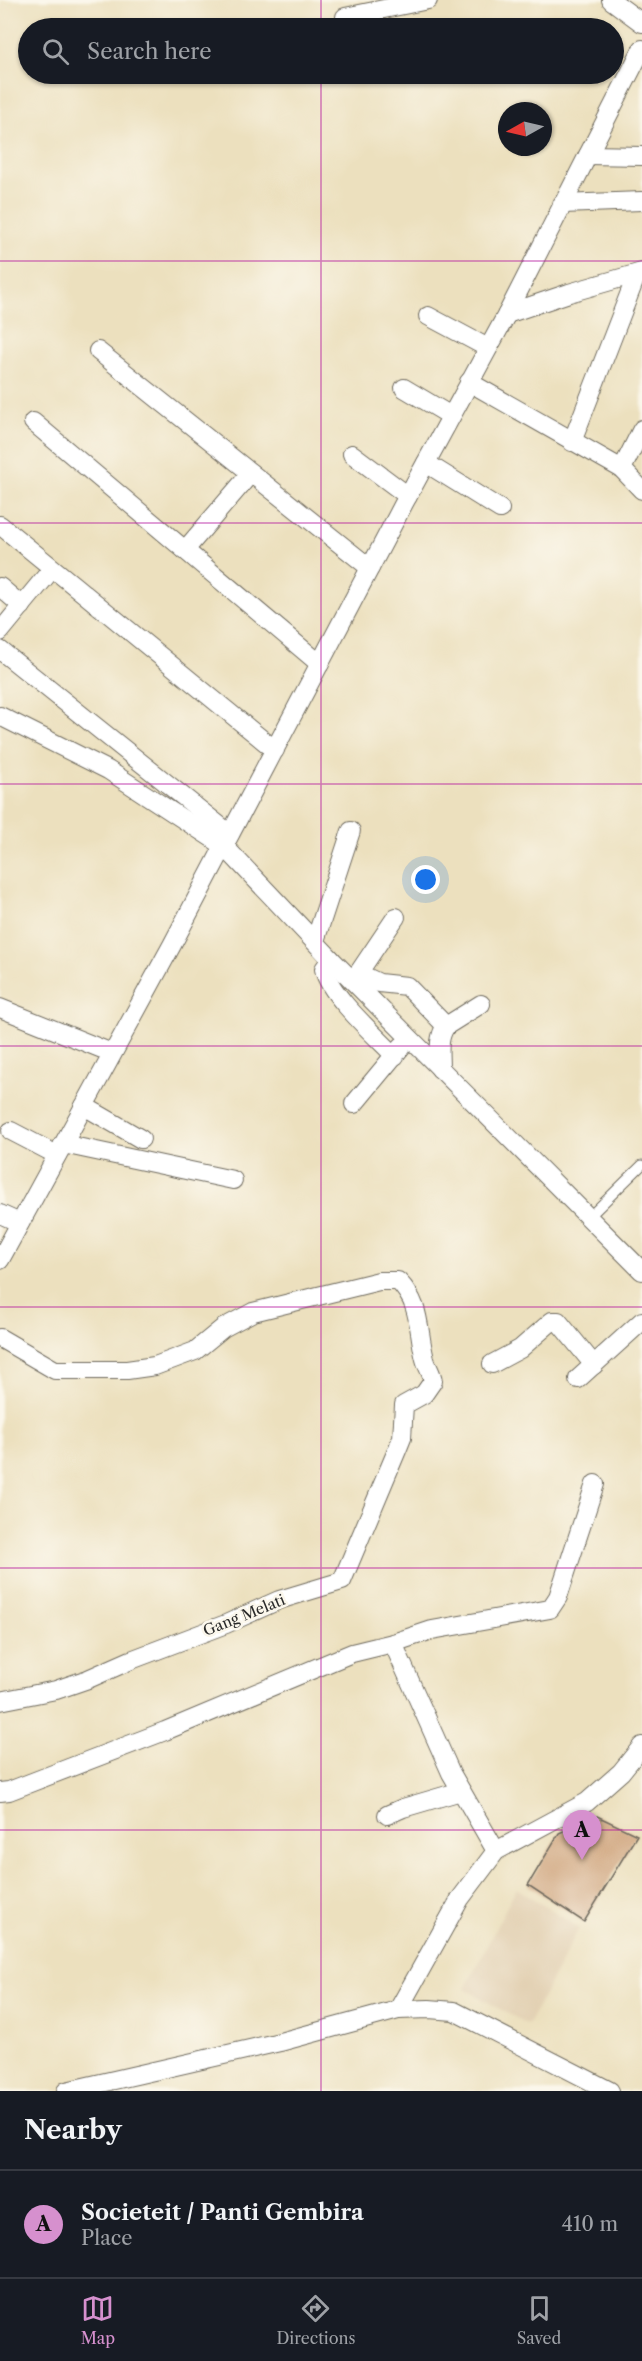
<!DOCTYPE html>
<style>
:root{--surface:#171b24;--page:#242831;--text:#f1f3f6;--muted:#9ea1a6;--line:#363941;--accent:#d690ce}
body{margin:0;font-family:"Libre Caslon Text",serif;background:var(--page);color:var(--text)}
.compass{position:absolute;left:498px;top:102px;width:54px;height:54px;border-radius:50%;background:var(--surface);box-shadow:0 2px 4px #0004;rotate:262deg}
.you{position:absolute;left:426px;top:880px;width:21px;height:21px;margin:-15px;border:4px solid #fff;border-radius:50%;background:#1a73e8;box-shadow:0 0 0 9px #1a73e833}
.badge{display:grid;place-items:center;width:39px;height:39px;border-radius:50%;background:var(--accent);color:#111;font-size:20px;font-weight:700}
.pin{position:absolute;translate:-50% -50px;filter:drop-shadow(0 2px 3px #0008)}
.pin::after{content:'';position:absolute;top:32px;width:21px;height:18px;background:inherit;clip-path:polygon(0 0,100% 0,50% 100%)}
.list{margin:0;padding:0;list-style:none}
h2{display:flex;justify-content:space-between;align-items:center;height:78px;margin:0;padding:0 24px;font-size:26px}
h2 small{font-size:20px;font-weight:400;color:var(--muted)}
.list li{display:grid;grid-template-columns:39px 1fr auto;gap:18px;align-items:center;box-sizing:border-box;height:108px;padding:0 24px;border-top:2px solid var(--line)}
.list b{display:block;font-size:22px;white-space:nowrap}
.list p{margin:0;font-size:20px;white-space:nowrap;color:var(--muted)}
.list em{font-size:20px;font-style:normal;color:var(--muted)}
.icon{flex:none;width:33px;height:33px;fill:none;stroke:currentColor;stroke-width:2;stroke-linecap:round;stroke-linejoin:round}
.map{position:relative;flex:none;width:642px;height:2091px;overflow:hidden}
.search{position:absolute;background:var(--surface);box-shadow:0 2px 4px #0004;left:18px;right:18px;top:18px;height:66px;display:flex;align-items:center;gap:15px;box-sizing:border-box;padding:0 21px;border-radius:33px;color:var(--muted);font-size:22px}
.sheet{height:186px;background:var(--surface)}
nav{display:flex;justify-content:space-around;align-items:center;box-sizing:border-box;height:84px;border-top:2px solid var(--line);background:var(--surface);font-size:16px;color:var(--muted)}
nav a{display:grid;justify-items:center;gap:3px}
nav .on{color:var(--accent)}
.map>svg:first-child{display:block}
.built{fill:#e3d1b4}
.building{fill:#d2a983}
.lines{fill:none;stroke-linecap:round;stroke-linejoin:round}
.service-casing{stroke:#6f6a5e;stroke-width:11}
.minor-casing{stroke:#6f6a5e;stroke-width:20}
.service{stroke:#fff;stroke-width:9}
.minor{stroke:#fff;stroke-width:18}
.grid{fill:none;stroke:#b5179e;stroke-width:1.5;stroke-opacity:0.55}
.labels{text-anchor:middle;dominant-baseline:central;stroke-width:5;stroke-linejoin:round;paint-order:stroke}
.street-label{font-size:15px;fill:#2b2b2b;stroke:#fbf7ec}
</style>
<div class="map">
<svg width="642" height="2091" viewBox="0 0 642 2091">
<rect width="100%" height="100%" fill="#fbf7ec"/>
<filter id="ink" filterUnits="userSpaceOnUse"><feTurbulence type="fractalNoise" baseFrequency=".0167" numOctaves="2"/><feDisplacementMap in="SourceGraphic" scale="12" xChannelSelector="R" yChannelSelector="G"/><feConvolveMatrix kernelMatrix="1 2 1 2 8 2 1 2 1" color-interpolation-filters="sRGB"/></filter>
<filter id="wash" filterUnits="userSpaceOnUse"><feTurbulence type="fractalNoise" baseFrequency=".008" numOctaves="4" result="noise"/><feDisplacementMap in="SourceGraphic" scale="24" xChannelSelector="R" yChannelSelector="G"/><feGaussianBlur stdDeviation="1.35" result="paint"/><feColorMatrix in="noise" values="0 0 0 0 0 0 0 0 0 0 0 0 0 0 0 0 0 1.4 0 .05"/><feComposite in="paint" operator="in"/></filter>
<g filter="url(#wash)">
<rect width="100%" height="100%" fill="#ece0be"/>
<path class="built" d="M516,1888L579,1928L528,2025L465,1989Z"/>
<g id="blocks">
<path class="building" d="M597,1816L637,1835L584,1922L528,1885L559,1833Z"/>
</g>
</g>
<g filter="url(#ink)">
<use href="#blocks" fill-opacity="0" stroke="#6f6a5e" stroke-width="1.5"/>
<g class="lines">
<g class="service-casing">
<path id="service" d="M588,1218L642,1165"/>
</g>
<g class="minor-casing">
<g id="minor">
<path d="M611,0L642,23"/>
<path d="M345,17L428,0"/>
<path d="M588,155L642,156"/>
<path d="M562,204L642,201"/>
<path d="M507,314L569,293L642,272"/>
<path d="M428,316L488,348"/>
<path d="M98,351L370,568"/>
<path d="M469,382L622,469L642,490"/>
<path d="M404,388L451,416"/>
<path d="M33,422L320,664"/>
<path d="M572,442L637,274"/>
<path d="M352,454L408,496"/>
<path d="M426,463L500,509"/>
<path d="M622,469L642,429"/>
<path d="M0,525L275,750"/>
<path d="M185,550L251,473"/>
<path d="M0,587L22,606"/>
<path d="M0,632L52,569"/>
<path d="M0,650L230,834"/>
<path d="M0,716L108,770L224,846L331,959L642,1271"/>
<path d="M315,941L351,831"/>
<path d="M331,959L324,969C329,995 376,1036 395,1056"/>
<path d="M358,973L379,983L407,986L446,1026"/>
<path d="M353,981L396,917"/>
<path d="M0,1008L112,1053"/>
<path d="M440,1069C440,1054 437,1038 446,1026L481,1004"/>
<path d="M354,1104L402,1046"/>
<path d="M84,1106L141,1139"/>
<path d="M11,1131L57,1155"/>
<path d="M63,1144L233,1180"/>
<path d="M0,1214L20,1223"/>
<path d="M0,1260L172,945L403,505L507,314L642,49"/>
<path d="M0,1338L55,1370H127L155,1366L195,1351L223,1328L253,1312L379,1281H398C422,1305 417,1329 425,1359C427,1367 432,1373 433,1381L424,1394L404,1405L402,1438L398,1448L342,1581L279,1600L226,1624L131,1660L88,1679L56,1690L0,1701"/>
<path d="M492,1364L520,1349L552,1321H558L594,1365"/>
<path d="M578,1379L642,1321"/>
<path d="M393,1643L451,1773L496,1851"/>
<path d="M0,1792L9,1791L165,1731L352,1653L393,1643L432,1630L550,1609L558,1597L595,1484"/>
<path d="M387,1815L403,1808L461,1791"/>
<path d="M398,2010L460,1899L496,1851L587,1802L621,1772L642,1746"/>
<path d="M66,2091L280,2042L398,2010L429,2009L454,2011L610,2091"/>
</g>
</g>
<use href="#service" class="service"/>
<use href="#minor" class="minor"/>
</g>
</g>
<path class="grid" d="M321,0V28M321,74V2091M0,261H642M0,523H642M0,784H642M0,1046H642M0,1307H642M0,1568H642M0,1830H642"/>
<g class="labels">
<g class="street-label">
<text transform="translate(244 1615) rotate(-22)">Gang Melati</text>
</g>
</g>
</svg>
<svg class="compass" viewBox="-18 -18 36 36"><path d="M0-13l5 13h-10z" fill="#e53935"/><path d="M0 13l5-13h-10z" fill="#9ea1a6"/></svg>
<div class="you"></div>
<div class="pin badge" style="left:582px;top:1860px">A</div>
<div class="search"><svg class="icon" aria-label="search" viewBox="0 0 24 24"><circle cx="10" cy="10" r="6"/><path d="M15 15l6 6"/></svg>Search here</div>
</div>
<section class="sheet">
<h2>Nearby<small></small></h2>
<ul class="list">
<li><span class="badge">A</span><div><b>Societeit / Panti Gembira</b><p>Place</p></div><em>410 m</em></li>
</ul>
</section>
<nav>
<a class="on"><svg class="icon" aria-label="map" viewBox="0 0 24 24"><path d="M3 6l6-2 6 2 6-2v14l-6 2-6-2-6 2zM9 4v14M15 6v14"/></svg>Map</a>
<a><svg class="icon" aria-label="directions" viewBox="0 0 24 24"><path d="M12 3l9 9-9 9-9-9zM9 14v-3h6M13 9l2 2-2 2"/></svg>Directions</a>
<a><svg class="icon" aria-label="saved" viewBox="0 0 24 24"><path d="M7 4h10v16l-5-4-5 4z"/></svg>Saved</a>
</nav>
